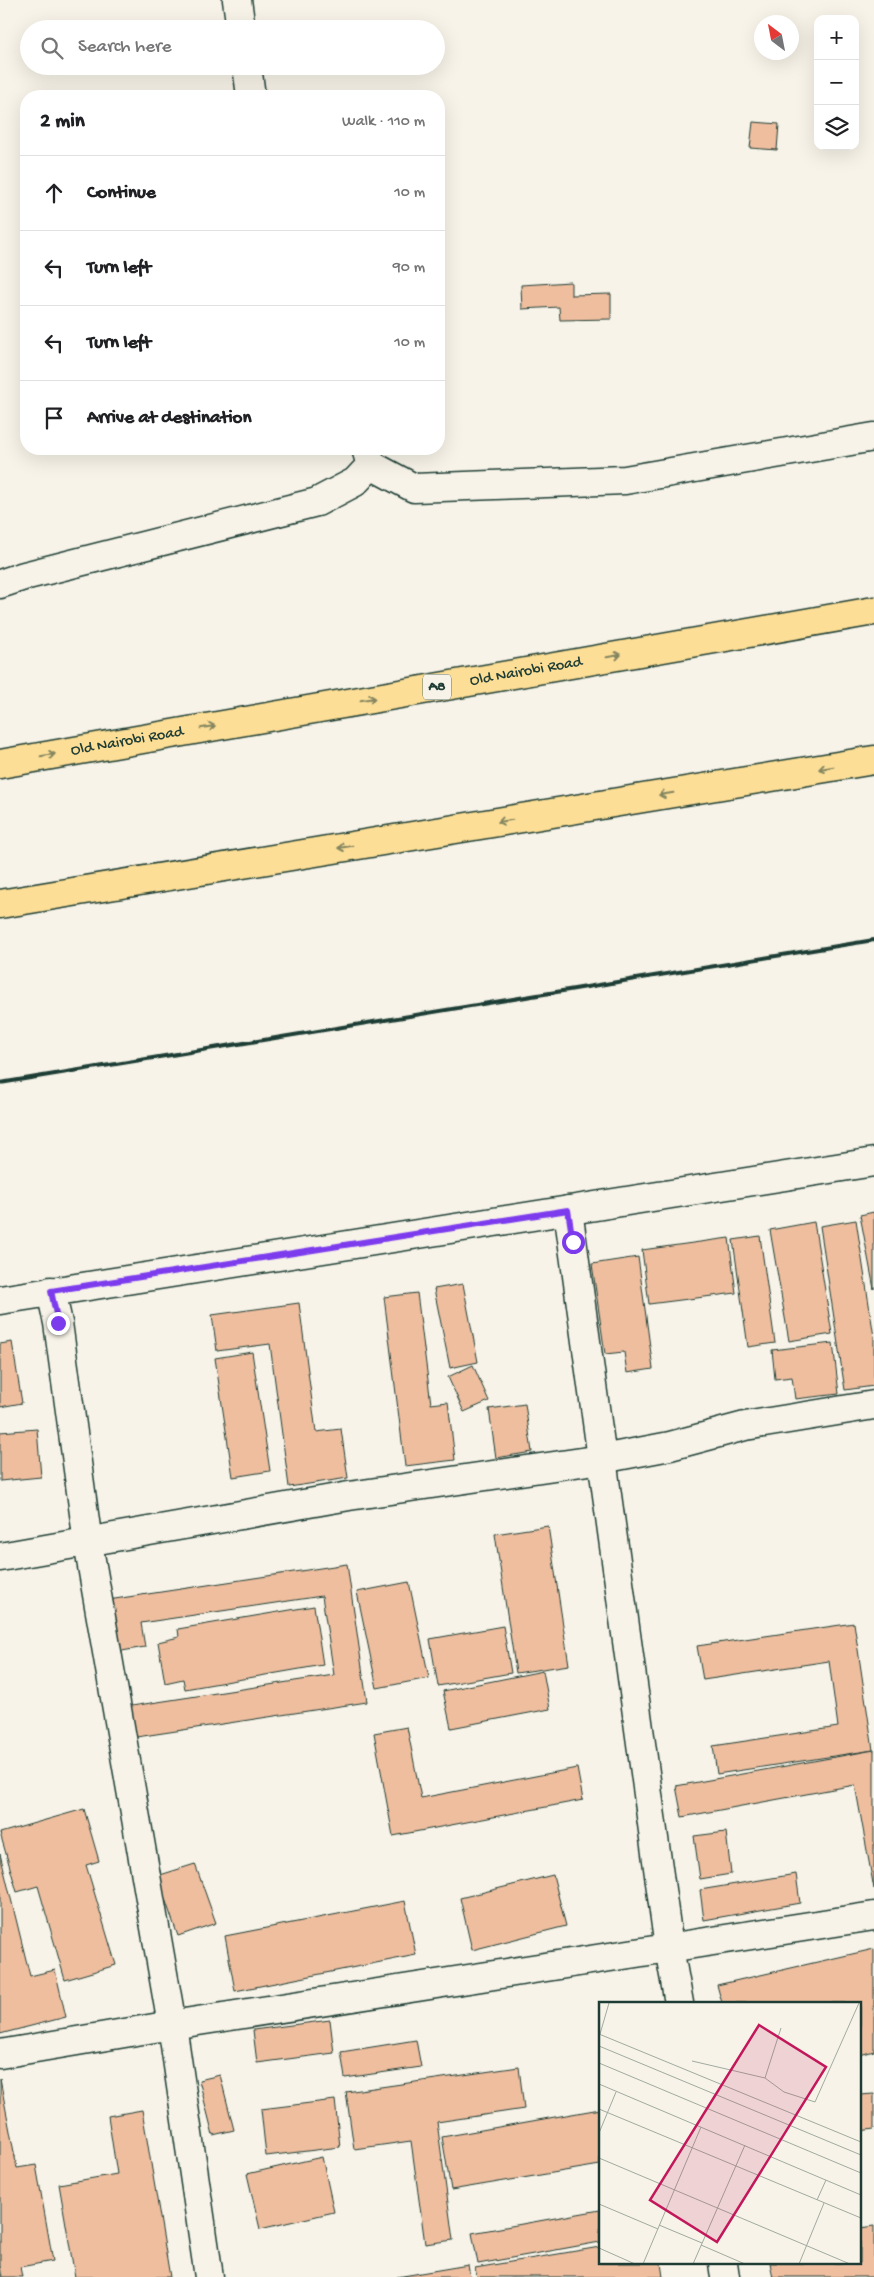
<!DOCTYPE html>
<meta charset="utf-8">
<style>
:root{--surface:#fff;--page:#f2f2f2;--text:#202124;--muted:#757577;--line:#e0e0e0}
body{margin:0;font-family:"Gochi Hand",sans-serif;background:var(--page);color:var(--text)}
.controls{position:absolute;right:15px;top:15px;display:grid;overflow:hidden;border-radius:10px;box-shadow:0 5px 20px #0002}
.controls button{width:45px;height:45px;display:grid;place-items:center;padding:0;border:0;border-bottom:1px solid var(--line);background:var(--surface);color:var(--text);font:25px sans-serif}
.compass{position:absolute;left:754px;top:15px;width:45px;height:45px;border-radius:50%;background:var(--surface);box-shadow:0 5px 20px #0002;rotate:328deg}
.stop{position:absolute;width:15px;height:15px;margin:-11px;border:4px solid #7c3aed;border-radius:50%;background:#fff}
.stop.end{background:#7c3aed;border-color:#fff;box-shadow:0 1px 5px #0008}
.list{margin:0;padding:0;list-style:none}
h2{display:flex;justify-content:space-between;align-items:center;height:65px;margin:0;padding:0 20px;font-size:21px}
h2 small{font-size:16px;font-weight:400;color:var(--muted)}
.list li{display:grid;grid-template-columns:32px 1fr auto;gap:15px;align-items:center;box-sizing:border-box;height:75px;padding:0 20px;border-top:1px solid var(--line)}
.list b{display:block;font-size:19px;white-space:nowrap}
.list em{font-size:16px;font-style:normal;color:var(--muted)}
.icon{flex:none;width:28px;height:28px;fill:none;stroke:currentColor;stroke-width:2;stroke-linecap:round;stroke-linejoin:round}
.map{position:relative;flex:none;width:874px;height:2277px;overflow:hidden}
.search{position:absolute;background:var(--surface);box-shadow:0 5px 20px #0002;left:20px;top:20px;width:425px;height:55px;display:flex;align-items:center;gap:12px;box-sizing:border-box;padding:0 18px;border-radius:28px;color:var(--muted);font-size:19px}
.panel{position:absolute;background:var(--surface);box-shadow:0 5px 20px #0002;left:20px;top:90px;width:425px;height:365px;border-radius:20px}
.map>svg:first-child{display:block}
.building{fill:#efbe9f;stroke:#1f3d34}
.lines{fill:none;stroke-linecap:round;stroke-linejoin:round}
.minor-casing{stroke:#1f3d34;stroke-width:31}
.tertiary-casing{stroke:#1f3d34;stroke-width:31}
.trunk-casing{stroke:#1f3d34;stroke-width:31}
.minor{stroke:#f7f3e8;stroke-width:28}
.tertiary{stroke:#f7f3e8;stroke-width:28}
.trunk{stroke:#fdde96;stroke-width:28}
.rail{stroke:#1f3d34;stroke-width:4}
.oneway{stroke:#838560}
.route{stroke:#7c3aed;stroke-width:6}
.labels{text-anchor:middle;dominant-baseline:central;stroke-width:4.5;stroke-linejoin:round;paint-order:stroke}
.shield{fill:#f7f3e8;stroke:#60746a;stroke-width:1}
.shield-label{font-size:15px;font-weight:bold;fill:#1f3d34}
.street-label{font-size:16px;fill:#1f3d34;stroke:#f7f3e8}
.inset-road{fill:none;stroke:#a1aaa0;stroke-width:1}
.view{fill:#c2185b;fill-opacity:0.15;stroke:#c2185b;stroke-width:2.5}
.inset-edge{fill:none;stroke:#1f3d34;stroke-width:2.5}
</style>
<div class="map">
<svg width="874" height="2277" viewBox="0 0 874 2277">
<rect width="100%" height="100%" fill="#f7f3e8"/>
<filter id="ink" filterUnits="userSpaceOnUse"><feTurbulence type="fractalNoise" baseFrequency=".02" numOctaves="2"/><feDisplacementMap in="SourceGraphic" scale="10" xChannelSelector="R" yChannelSelector="G"/><feConvolveMatrix kernelMatrix="1 2 1 2 8 2 1 2 1" color-interpolation-filters="sRGB"/></filter>
<g filter="url(#ink)">
<g class="building">
<path d="M753,122L779,124L777,150L750,148Z"/>
<path d="M571,282V295L611,294V319L560,320L559,307L522,309L521,285Z"/>
<path d="M874,1212V1289L860,1215Z"/>
<path d="M856,1220L874,1337V1386L845,1390L820,1226Z"/>
<path d="M814,1222L832,1334L789,1341L770,1230Z"/>
<path d="M760,1236L775,1343L748,1347L733,1240Z"/>
<path d="M729,1238L736,1293L649,1304L642,1250Z"/>
<path d="M638,1257L653,1369L627,1373L624,1352L605,1354L592,1264Z"/>
<path d="M463,1284L478,1362L450,1368L434,1289Z"/>
<path d="M417,1293L431,1404L448,1402L455,1460L405,1466L384,1297Z"/>
<path d="M299,1303L316,1432L341,1429L348,1478L289,1487L270,1344L217,1351L212,1315Z"/>
<path d="M12,1342L22,1403L0,1407V1344Z"/>
<path d="M833,1343L839,1394L795,1399L792,1377L775,1379L772,1350Z"/>
<path d="M252,1352L270,1471L233,1477L215,1358Z"/>
<path d="M473,1365L489,1401L464,1412L448,1377Z"/>
<path d="M525,1404L532,1452L496,1458L489,1409Z"/>
<path d="M37,1429L41,1477L0,1481V1432Z"/>
<path d="M548,1526L569,1665L516,1673L495,1534Z"/>
<path d="M347,1564L367,1702L130,1738L125,1707L334,1675L322,1596L141,1623L145,1647L116,1652L108,1600Z"/>
<path d="M409,1582L429,1678L377,1688L357,1592Z"/>
<path d="M314,1606L323,1665L185,1689L183,1679L165,1683L158,1642L179,1637L178,1629Z"/>
<path d="M854,1623L873,1750L717,1774L713,1746L838,1727L829,1661L703,1680L697,1646Z"/>
<path d="M503,1626L511,1673L438,1686L430,1639Z"/>
<path d="M543,1671L550,1709L451,1728L443,1691Z"/>
<path d="M407,1727L421,1798L577,1768L583,1800L393,1836L374,1733Z"/>
<path d="M874,1750V1889L855,1785L682,1817L676,1786Z"/>
<path d="M84,1809L99,1861L86,1865L116,1965L65,1980L38,1886L17,1892L0,1833Z"/>
<path d="M726,1832L731,1874L700,1879L694,1836Z"/>
<path d="M0,1854L30,1976L55,1970L66,2017L0,2034Z"/>
<path d="M195,1864L216,1923L178,1936L157,1876Z"/>
<path d="M796,1874L800,1903L704,1920L700,1890Z"/>
<path d="M553,1875L566,1926L472,1950L460,1898Z"/>
<path d="M405,1901L416,1955L235,1991L225,1936Z"/>
<path d="M874,1949V2051L860,2055V2003H722L717,1985Z"/>
<path d="M330,2020L334,2053L257,2063L253,2030Z"/>
<path d="M416,2040L421,2067L345,2078L341,2052Z"/>
<path d="M519,2067L524,2109L437,2122L453,2240L425,2244L411,2141L354,2149L346,2092Z"/>
<path d="M220,2075L234,2130L213,2135L199,2080Z"/>
<path d="M0,2079L17,2168L36,2165L53,2261L20,2267L22,2277H2L0,2266Z"/>
<path d="M874,2094V2129L860,2131V2095Z"/>
<path d="M335,2100L340,2147L266,2156L261,2109Z"/>
<path d="M600,2109V2165L451,2190L442,2137Z"/>
<path d="M142,2110L170,2277H75L59,2184L117,2174L108,2116Z"/>
<path d="M322,2157L334,2212L260,2229L247,2174Z"/>
<path d="M600,2210V2242L478,2264L472,2233Z"/>
<path d="M874,2226V2277H773L770,2263H860V2228Z"/>
<path d="M600,2247V2263H661L663,2277H477L475,2268Z"/>
<path d="M468,2265L470,2277H397Z"/>
</g>
<g class="lines">
<g class="minor-casing">
<g id="minor">
<path d="M237,0L241,29"/>
<path d="M247,66L251,96"/>
<path d="M371,465L414,488L625,480L874,437"/>
<path d="M0,584L24,576L317,502L355,482L371,465L366,449"/>
<path d="M568,1210L669,1948L679,2003"/>
<path d="M51,1291L58,1323L88,1543L172,2025L209,2277"/>
<path d="M0,1557L349,1496L602,1459L670,1446L745,1426L874,1405"/>
<path d="M0,2054L172,2025L874,1916"/>
<path d="M723,2263L725,2277"/>
</g>
</g>
<g class="tertiary-casing">
<path id="tertiary" d="M0,1300L874,1162"/>
</g>
<g class="trunk-casing">
<g id="trunk">
<path id="s1" d="M0,764L874,611"/>
<path d="M0,904L874,760"/>
</g>
</g>
<use href="#minor" class="minor"/>
<use href="#tertiary" class="tertiary"/>
<use href="#trunk" class="trunk"/>
<path class="rail" d="M0,1083L874,940"/>
</g>
<defs><path id="oneway-shaft" d="M-6 0H5M1.5-3L5.5 0L1.5 3" fill="none" stroke-width="1.6" stroke-linecap="round" stroke-linejoin="round" transform="scale(1.25)"/></defs>
<g class="oneway">
<use href="#oneway-shaft" transform="translate(614 656) rotate(-10)"/>
<use href="#oneway-shaft" transform="translate(368 699) rotate(-10)"/>
<use href="#oneway-shaft" transform="translate(208 727) rotate(-10)"/>
<use href="#oneway-shaft" transform="translate(48 755) rotate(-10)"/>
<use href="#oneway-shaft" transform="translate(826 768) rotate(171)"/>
<use href="#oneway-shaft" transform="translate(666 794) rotate(171)"/>
<use href="#oneway-shaft" transform="translate(505 821) rotate(171)"/>
<use href="#oneway-shaft" transform="translate(345 847) rotate(171)"/>
</g>
</g>
<g class="lines" filter="url(#ink)">
<path class="route" d="M58,1323L51,1291L568,1210L573,1242"/>
</g>
<g class="labels">
<rect class="shield" x="423" y="674.5" width="28" height="25" rx="4"/>
<g class="shield-label">
<text x="437" y="687">A8</text>
</g>
<g class="street-label">
<text stroke="none"><textPath href="#s1" startOffset="534">Old Nairobi Road</textPath></text>
<text stroke="none"><textPath href="#s1" startOffset="129">Old Nairobi Road</textPath></text>
</g>
</g>
<g transform="translate(599 2002)">
<rect width="262" height="262" fill="#f7f3e8"/>
<path class="inset-road" d="M0,32L262,140M1,32L10,1M0,44L262,153M93,59L166,76L182,26M0,61L262,171M166,76L185,90L216,100L260,1M0,82L262,193M0,107L262,216M0,131L17,90M0,156L251,262M218,198L227,178M0,202L59,227M60,223L103,241M102,243L146,262M0,246L36,262M44,262L102,125M94,262L146,143M200,262L225,201"/>
<path class="view" d="M160,23L227,65L118,240L51,198Z"/>
<rect width="262" height="262" class="inset-edge"/>
</g>
</svg>
<div class="controls">
<button>+</button>
<button>−</button>
<button><svg class="icon" aria-label="layers" viewBox="0 0 24 24"><path d="M12 4l9 5-9 5-9-5zM3 14l9 5 9-5"/></svg></button>
</div>
<svg class="compass" viewBox="-18 -18 36 36"><path d="M0-13l5 13h-10z" fill="#e53935"/><path d="M0 13l5-13h-10z" fill="#757577"/></svg>
<div class="stop" style="left:573px;top:1242px"></div>
<div class="stop end" style="left:58px;top:1323px"></div>
<div class="search"><svg class="icon" aria-label="search" viewBox="0 0 24 24"><circle cx="10" cy="10" r="6"/><path d="M15 15l6 6"/></svg>Search here</div>
<section class="panel">
<h2>2 min<small>Walk · 110 m</small></h2>
<ul class="list">
<li><svg class="icon" aria-label="ahead" viewBox="0 0 24 24"><path d="M12 20V5M6 11l6-6 6 6"/></svg><div><b>Continue</b></div><em>10 m</em></li>
<li><svg class="icon" aria-label="left" viewBox="0 0 24 24"><path d="M17 20v-9H6M10 6l-5 5 5 5"/></svg><div><b>Turn left</b></div><em>90 m</em></li>
<li><svg class="icon" aria-label="left" viewBox="0 0 24 24"><path d="M17 20v-9H6M10 6l-5 5 5 5"/></svg><div><b>Turn left</b></div><em>10 m</em></li>
<li><svg class="icon" aria-label="arrive" viewBox="0 0 24 24"><path d="M6 21V4h12l-3 4 3 4H6"/></svg><div><b>Arrive at destination</b></div></li>
</ul>
</section>
</div>
